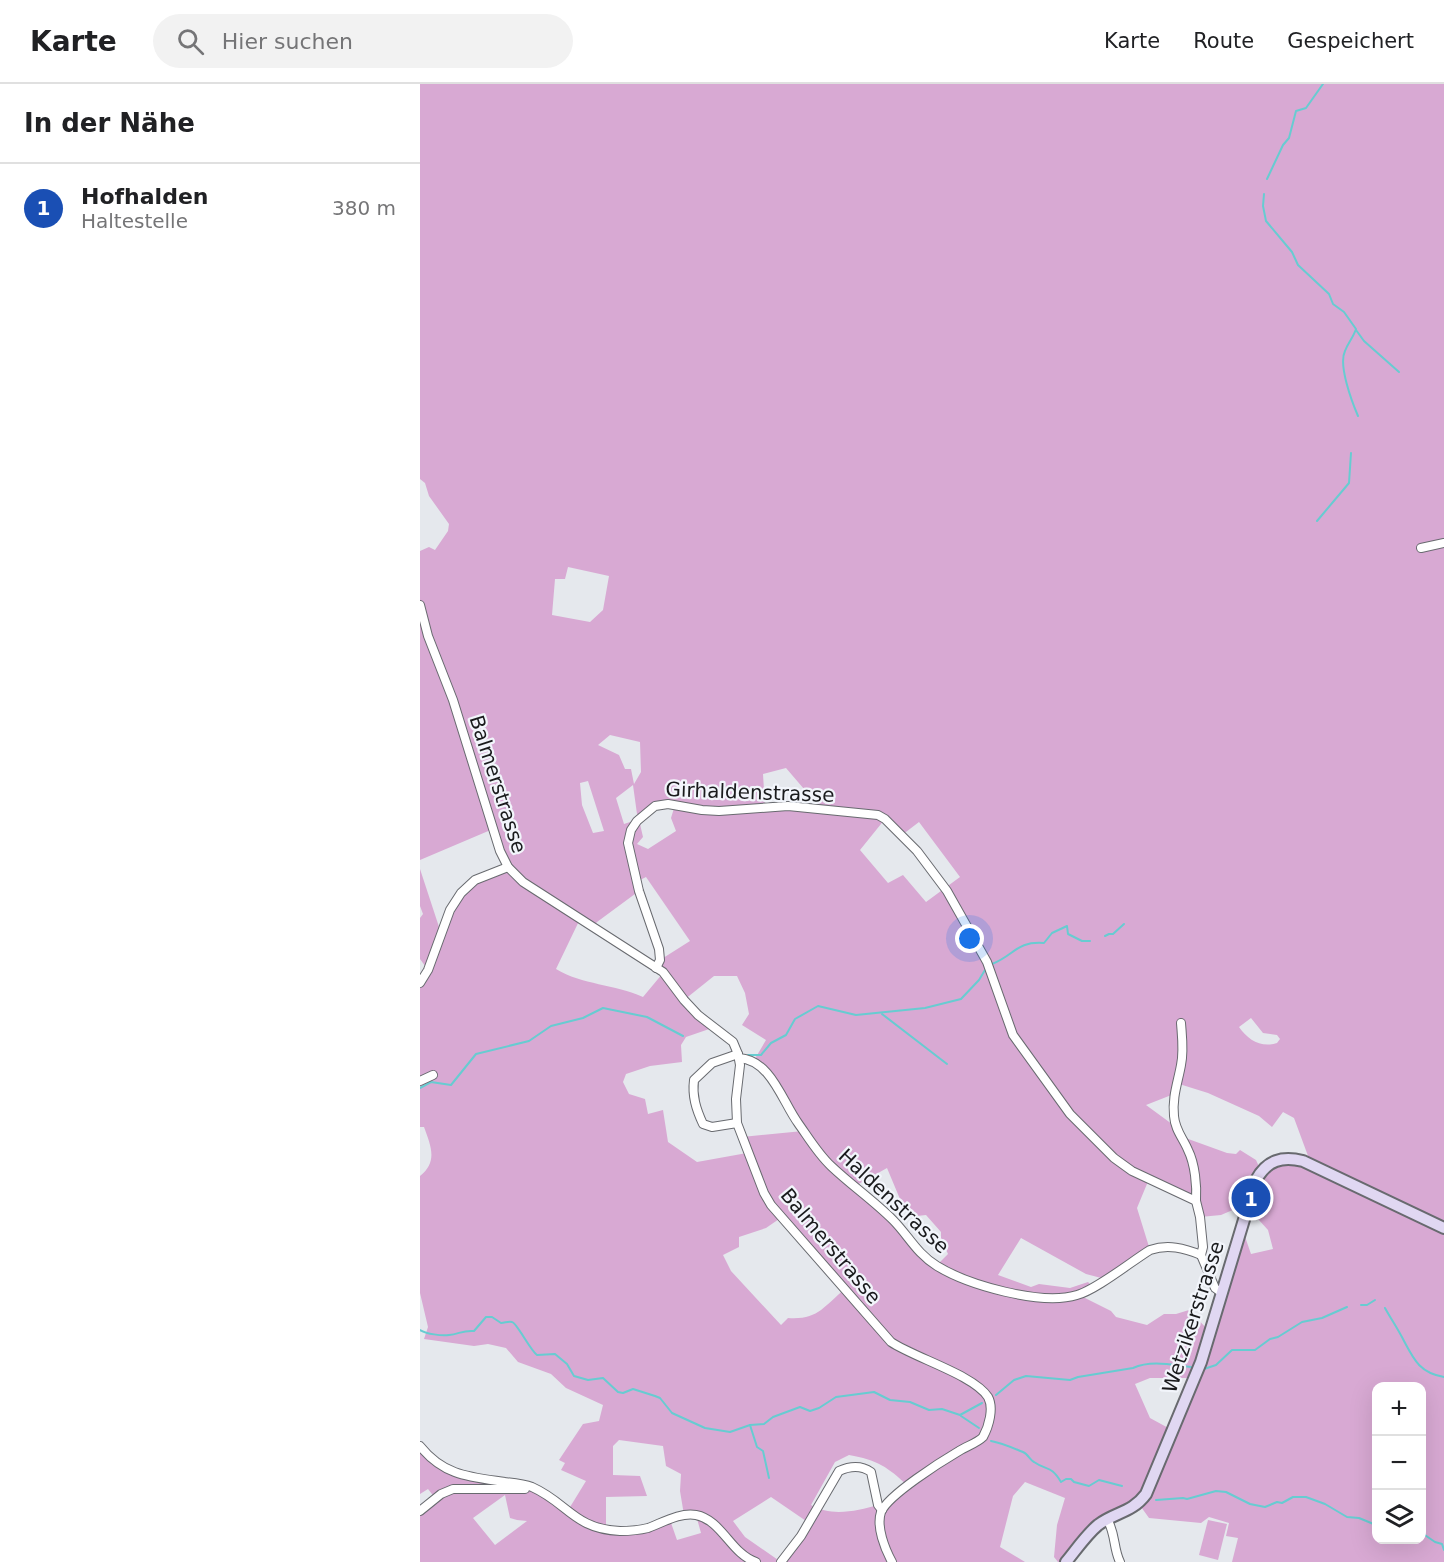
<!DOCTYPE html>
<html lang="de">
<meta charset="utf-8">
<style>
:root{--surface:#fff;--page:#f2f2f2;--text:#202124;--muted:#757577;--line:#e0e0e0;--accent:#111827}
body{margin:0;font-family:"DejaVu Sans",sans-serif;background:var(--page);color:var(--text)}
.controls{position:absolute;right:18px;bottom:18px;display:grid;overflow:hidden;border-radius:12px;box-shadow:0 6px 24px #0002}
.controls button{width:54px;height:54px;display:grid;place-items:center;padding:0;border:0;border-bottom:2px solid var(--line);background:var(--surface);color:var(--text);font:30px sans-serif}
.you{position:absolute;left:550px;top:855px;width:21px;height:21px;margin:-15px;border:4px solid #fff;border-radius:50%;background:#1a73e8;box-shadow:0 0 0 9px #1a73e833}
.badge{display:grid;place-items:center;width:39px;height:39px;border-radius:50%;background:var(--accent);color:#fff;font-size:20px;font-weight:700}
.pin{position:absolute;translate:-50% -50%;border:3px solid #fff;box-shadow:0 2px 6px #0006}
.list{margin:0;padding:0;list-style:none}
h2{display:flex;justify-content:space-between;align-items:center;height:78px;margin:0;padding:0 24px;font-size:26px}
h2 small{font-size:20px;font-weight:400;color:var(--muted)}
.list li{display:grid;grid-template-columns:39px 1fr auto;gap:18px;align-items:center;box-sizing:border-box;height:90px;padding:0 24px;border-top:2px solid var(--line)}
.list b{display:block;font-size:22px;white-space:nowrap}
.list p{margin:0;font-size:20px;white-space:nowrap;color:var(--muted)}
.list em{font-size:20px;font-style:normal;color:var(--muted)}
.icon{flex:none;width:33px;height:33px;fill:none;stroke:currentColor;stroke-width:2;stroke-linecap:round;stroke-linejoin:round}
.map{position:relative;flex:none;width:1024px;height:1478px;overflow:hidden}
header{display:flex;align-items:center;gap:36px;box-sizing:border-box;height:84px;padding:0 30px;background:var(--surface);border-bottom:2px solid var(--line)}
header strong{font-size:28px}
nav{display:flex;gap:33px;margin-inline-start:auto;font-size:21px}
.search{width:420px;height:54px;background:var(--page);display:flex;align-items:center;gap:15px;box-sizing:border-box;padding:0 21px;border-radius:33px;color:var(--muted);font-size:22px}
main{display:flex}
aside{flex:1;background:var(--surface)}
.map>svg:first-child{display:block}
.green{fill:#d8a9d3;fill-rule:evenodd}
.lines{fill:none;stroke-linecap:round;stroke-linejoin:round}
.stream{stroke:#67ccd1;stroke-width:2}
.street-casing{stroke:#686a6f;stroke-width:10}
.secondary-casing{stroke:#686a6f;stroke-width:14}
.street{stroke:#fff;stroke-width:8}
.secondary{stroke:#e0d7f2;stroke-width:10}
.labels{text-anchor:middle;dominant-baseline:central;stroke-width:4.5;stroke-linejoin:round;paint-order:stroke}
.street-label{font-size:20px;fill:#191a1c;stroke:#f2f5fb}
</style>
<header>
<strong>Karte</strong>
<div class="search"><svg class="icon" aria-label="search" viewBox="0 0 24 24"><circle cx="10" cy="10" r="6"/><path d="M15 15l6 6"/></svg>Hier suchen</div>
<nav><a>Karte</a><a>Route</a><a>Gespeichert</a></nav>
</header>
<main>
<aside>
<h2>In der Nähe<small></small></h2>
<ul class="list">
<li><span class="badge" style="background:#1a4fb4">1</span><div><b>Hofhalden</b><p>Haltestelle</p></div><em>380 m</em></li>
</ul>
</aside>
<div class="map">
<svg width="1024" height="1478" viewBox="0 0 1024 1478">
<rect width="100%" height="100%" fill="#e5e8ed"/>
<g class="green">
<path d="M0,0H1024V1478H812L818,1454L806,1452L809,1439L789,1433L781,1439L729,1434L719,1420L687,1435L646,1478H638L634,1473L637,1441L645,1414L605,1398L593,1412L580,1463L605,1478H0V1427L15,1414L8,1405L0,1410V1362L20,1383L110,1402L147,1428L166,1397L141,1386L145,1379L139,1376L163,1340L179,1337L183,1321L146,1304L131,1290L98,1278L86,1264L68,1260L54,1262L4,1255L8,1243L0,1209V1092C18,1078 11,1062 4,1043H0V899L8,886L0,875V834L3,830L0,822V785L21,849L30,826L55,796L87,783L73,745L0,776V467L9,463L15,466L28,447L29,440L9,412L5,399L0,395ZM148,483L189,492L183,526L170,538L132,531L135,495H145ZM190,651L220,658L221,688L214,700L211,685H205L199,671L178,661ZM366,684L402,726L345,723L343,690ZM168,697L184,747L173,749L162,721L160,699ZM213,701L217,730L223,731L240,720L255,721L251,734L256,747L228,765L217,760L223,753L220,740L216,736L204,740L196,714ZM465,735L482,751L499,738L540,793L506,818L483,791L468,799L440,766ZM226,793L270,857L240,876L236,884L243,889L223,913C195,900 162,901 136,885L160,835L173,843L177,838L219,807L216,798ZM294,892H317L325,909L329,930L322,941L346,956L333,978L352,995L383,1047L322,1053L327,1069L277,1078L248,1058L243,1026L228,1030L225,1015L209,1010L203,998L206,990L230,982L262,978L261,961L266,953L295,943L264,916ZM831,934L843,949L857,951L860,955L857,959C841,964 828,956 819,943ZM756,999L788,1009L839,1032L852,1043L863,1028L874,1034L891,1080L856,1077L841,1087L836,1076L820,1066L816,1070L807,1069L760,1052L756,1043L726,1021L754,1010ZM467,1084L485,1127L497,1132L506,1131L521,1148V1154L528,1170L517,1181L474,1137L435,1102ZM729,1095L776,1117L780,1133L801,1131L815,1125L828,1112V1124L848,1146L853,1165L831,1170L822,1144L790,1248L769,1226L756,1230H744L727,1241L696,1233L691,1227L659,1211L673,1203L668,1198L650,1204L619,1200L611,1203L578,1191L601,1154L666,1190L685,1195L730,1166L717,1124ZM362,1133L425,1205C403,1223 398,1236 368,1234L361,1241L311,1187L303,1171L319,1163V1153L346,1144ZM730,1294H775L752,1346L730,1334L715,1300ZM956,1302H1002V1456H956ZM199,1356L243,1362L246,1382L261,1390L260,1407L264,1431H276L281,1449L257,1456L250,1436L225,1445H186V1413L227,1412L220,1392L193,1391V1362ZM429,1371C457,1376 468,1383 488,1402L462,1426L458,1421C437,1427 411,1433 391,1421L415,1378ZM85,1411L90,1434L97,1436L107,1437L75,1461L53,1434ZM351,1413L389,1439L361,1478L325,1453L313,1437Z"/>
<path d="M788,1436L807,1440L798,1476L779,1471Z"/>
</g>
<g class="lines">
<g class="stream">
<path d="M847,95L863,61L869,54L876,27L886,24L903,0"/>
<path d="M844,110L843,122L846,137L872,168L878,181L909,210L913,220L924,228L936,245C933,254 928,259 925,267C918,281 932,318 938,332"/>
<path d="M936,246L944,257L979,288"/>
<path d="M897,437L929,399L931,369"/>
<path d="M685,852L689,850H693L704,840"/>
<path d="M572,880C595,871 596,857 624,859L632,849L647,842L648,850L662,857H670"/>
<path d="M462,930L527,980"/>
<path d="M328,971H341L351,959L366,951L375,935L398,922L436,931L505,924L541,915L559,896L565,886"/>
<path d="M0,1004L11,998L31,1001L56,970L109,957L131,942L163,934L183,924L227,933L263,952"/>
<path d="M941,1221H947L955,1216"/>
<path d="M965,1224C971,1235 978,1245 984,1257C994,1276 1000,1289 1024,1293"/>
<path d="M0,1246C7,1250 21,1252 29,1251C39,1250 43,1246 54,1247L66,1233H72L81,1239C85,1239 88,1237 92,1238C97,1239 110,1266 117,1271L135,1270L147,1280L154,1292L168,1296L183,1294L198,1308L203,1309L213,1305L235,1312L240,1314L252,1329L285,1344L310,1348L330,1341L344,1340L353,1333L380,1323L390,1327L399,1324L416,1313L454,1308L470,1316L490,1318L509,1326L522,1325L540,1331L562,1319"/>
<path d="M784,1285L796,1281L812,1266H835L850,1255L858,1253L882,1238L902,1234L927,1223"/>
<path d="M576,1311L594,1296L606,1292L650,1296L658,1293L713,1284C731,1276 752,1281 771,1283"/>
<path d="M541,1332L559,1344"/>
<path d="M330,1341L337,1363L343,1367L349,1394"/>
<path d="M571,1357C582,1359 593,1364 603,1368C608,1370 610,1376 614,1378C627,1387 631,1381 641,1398L646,1395H651L654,1398L669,1402L679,1396L702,1402"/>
<path d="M736,1416L763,1414L767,1415L796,1407L806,1408L830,1420L845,1423L857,1418L862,1419L873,1413H886L905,1420L927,1433L939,1434L956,1441"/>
<path d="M1002,1449L1015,1458L1022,1460L1024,1466"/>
</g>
<g class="street-casing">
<g id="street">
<path d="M1001,464L1024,459"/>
<path d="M0,521L8,552L33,616L80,767L88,783L103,798L243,888L264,916L278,931L313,958L318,970L320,981L316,1015L317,1039L344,1109L351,1121L471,1258C495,1274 554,1291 568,1313C574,1324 569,1342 563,1353C557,1359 547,1362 539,1367C522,1377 468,1411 461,1428C456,1443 465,1465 472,1478"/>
<path d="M236,884L240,876L239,865L219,807L208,759L211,746L217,737L235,722L248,720L282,726L299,727L368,722L458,731L465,735L497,767L527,807L567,878L593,951L650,1030L694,1074L712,1087L776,1117L780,1133L783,1163L781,1171L795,1204L802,1209"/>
<path d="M0,899L8,886L30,826L41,809L55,796L88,783"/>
<path d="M761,939C762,953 764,967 761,981C758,998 752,1013 754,1032C755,1046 763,1054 768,1066C775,1080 777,1102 776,1117"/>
<path d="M319,974C351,976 362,1017 378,1039C388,1053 398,1070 411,1082C431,1101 454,1117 473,1136C488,1151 497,1170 517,1182C548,1201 621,1222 657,1211C676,1206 712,1177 730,1166C748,1160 764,1164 781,1171"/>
<path d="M0,997L13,991"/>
<path d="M317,1039L292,1043L283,1040C276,1025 272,1012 274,996L292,979L318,970"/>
<path d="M0,1362C24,1392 50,1393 85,1398C94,1399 104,1400 112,1403C148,1419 154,1445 200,1447C209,1447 220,1446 228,1444C242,1439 260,1428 276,1431C302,1436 311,1470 336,1478"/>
<path d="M0,1427L21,1410L33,1405H105"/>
<path d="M687,1435C696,1450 693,1464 700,1478"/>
<path d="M361,1478L381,1452L419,1387C430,1382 441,1381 451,1388L458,1421L462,1426"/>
</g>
</g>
<g class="secondary-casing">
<path id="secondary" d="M646,1478C656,1466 666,1451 678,1441C695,1428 712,1429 726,1410L781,1278L836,1096C847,1076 862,1072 883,1077L1024,1144"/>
</g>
<use href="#street" class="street"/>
<use href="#secondary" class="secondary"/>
</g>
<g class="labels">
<g class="street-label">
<text transform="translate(78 700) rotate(72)">Balmerstrasse</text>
<text transform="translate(330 708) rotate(2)">Girhaldenstrasse</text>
<text transform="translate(474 1117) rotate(43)">Haldenstrasse</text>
<text transform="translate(411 1162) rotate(50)">Balmerstrasse</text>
<text transform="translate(773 1233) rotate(-72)">Wetzikerstrasse</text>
</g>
</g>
</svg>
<div class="controls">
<button>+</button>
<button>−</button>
<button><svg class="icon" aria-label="layers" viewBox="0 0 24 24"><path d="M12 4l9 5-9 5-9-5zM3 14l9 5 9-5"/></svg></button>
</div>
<div class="you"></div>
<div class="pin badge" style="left:831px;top:1114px;background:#1a4fb4">1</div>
</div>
</main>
